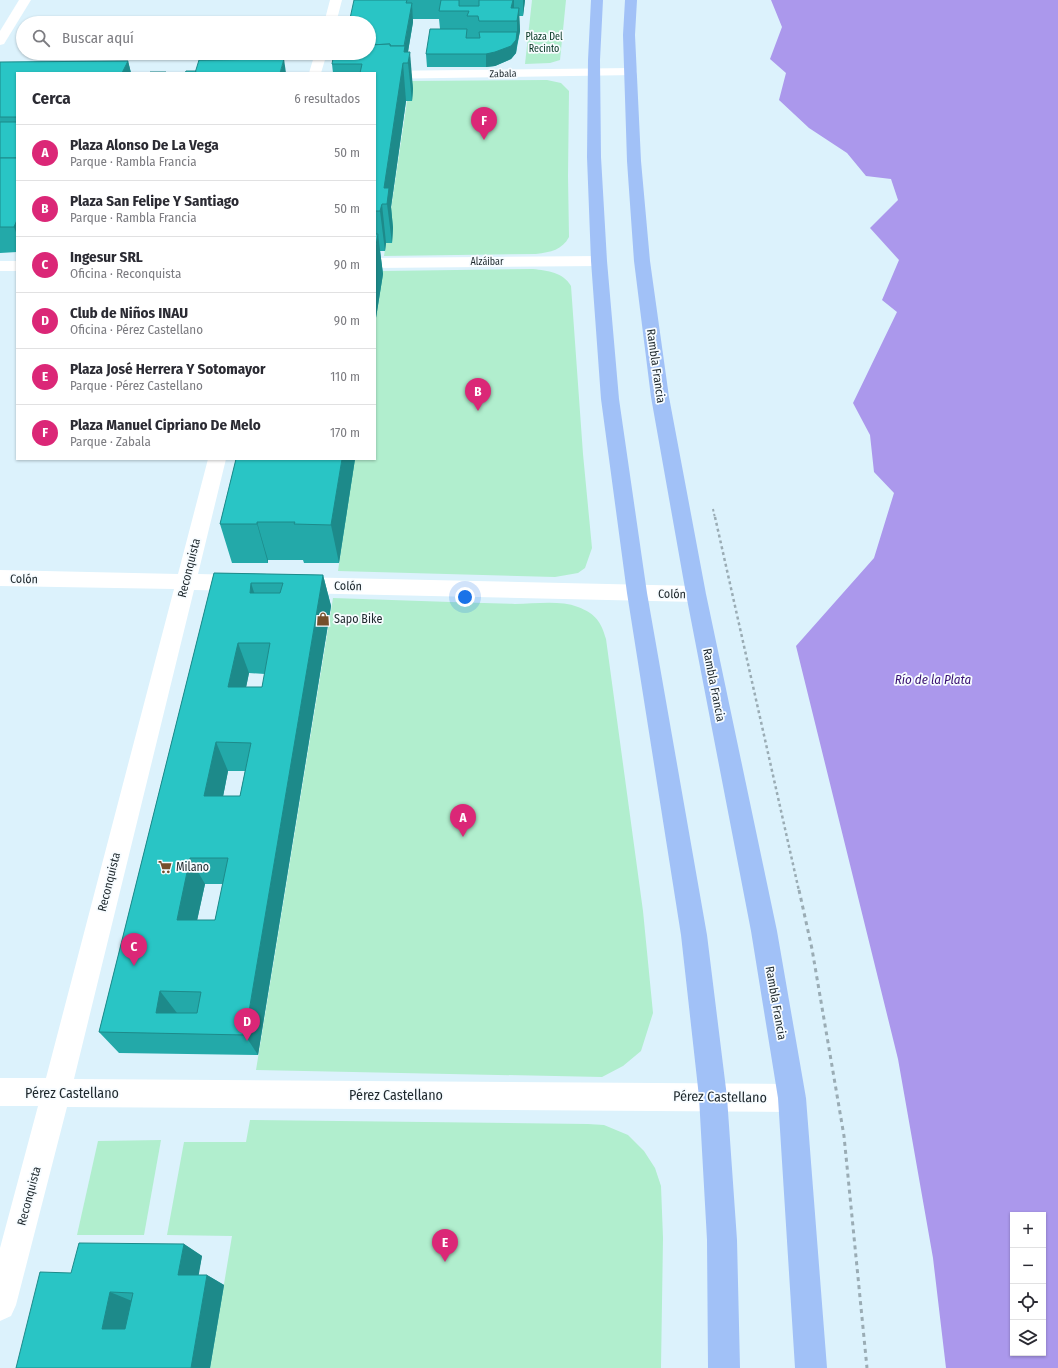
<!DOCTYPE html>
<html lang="es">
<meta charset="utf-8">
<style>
:root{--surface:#fff;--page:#f2f2f3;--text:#2b2b33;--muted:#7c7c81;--line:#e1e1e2;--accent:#db2777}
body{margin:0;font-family:"Fira Sans Condensed",sans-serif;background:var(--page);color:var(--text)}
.controls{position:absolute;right:12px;bottom:12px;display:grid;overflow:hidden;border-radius:0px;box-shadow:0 1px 3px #0004}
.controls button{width:36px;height:36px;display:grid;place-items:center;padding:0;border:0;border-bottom:1px solid var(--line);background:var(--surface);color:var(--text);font:20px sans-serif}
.you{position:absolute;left:465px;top:597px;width:14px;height:14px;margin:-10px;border:3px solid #fff;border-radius:50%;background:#1a73e8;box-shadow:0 0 0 6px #1a73e833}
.badge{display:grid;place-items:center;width:26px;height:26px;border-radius:50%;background:var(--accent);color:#fff;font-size:13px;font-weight:700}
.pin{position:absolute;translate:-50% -33px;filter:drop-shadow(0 1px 2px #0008)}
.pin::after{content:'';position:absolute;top:21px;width:14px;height:12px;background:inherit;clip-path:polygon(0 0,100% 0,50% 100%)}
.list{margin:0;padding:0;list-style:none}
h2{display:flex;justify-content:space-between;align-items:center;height:52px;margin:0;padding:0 16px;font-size:17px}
h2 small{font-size:13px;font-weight:400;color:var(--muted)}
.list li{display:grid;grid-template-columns:26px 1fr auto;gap:12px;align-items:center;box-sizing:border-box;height:56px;padding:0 16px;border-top:1px solid var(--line)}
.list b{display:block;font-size:15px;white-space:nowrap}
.list p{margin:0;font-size:13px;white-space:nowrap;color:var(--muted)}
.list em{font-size:13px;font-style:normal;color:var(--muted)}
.icon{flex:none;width:22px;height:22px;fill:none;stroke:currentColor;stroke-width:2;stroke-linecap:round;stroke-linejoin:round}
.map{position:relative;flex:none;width:1058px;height:1368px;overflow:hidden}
.search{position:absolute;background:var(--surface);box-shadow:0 1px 3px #0004;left:16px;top:16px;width:360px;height:44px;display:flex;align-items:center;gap:10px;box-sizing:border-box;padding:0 14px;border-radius:22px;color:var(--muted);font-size:15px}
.panel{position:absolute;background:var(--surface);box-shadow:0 1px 3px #0004;left:16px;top:72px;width:360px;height:388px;border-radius:0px}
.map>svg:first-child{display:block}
.green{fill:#b1eece}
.water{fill:#ab98ec;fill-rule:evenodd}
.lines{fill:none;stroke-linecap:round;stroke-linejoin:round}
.path-far2{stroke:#9aacb4;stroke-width:2;stroke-dasharray:2.5 2.5;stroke-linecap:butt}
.path-far1{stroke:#9aacb4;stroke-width:2.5;stroke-dasharray:3 3;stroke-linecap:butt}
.path{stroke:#9aacb4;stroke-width:3;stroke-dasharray:4 4;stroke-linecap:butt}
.minor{fill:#fff;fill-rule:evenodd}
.major{fill:#a1c1f7;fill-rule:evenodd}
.wall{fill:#23a9a9;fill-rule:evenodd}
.shaded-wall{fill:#1d8a8a}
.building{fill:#29c5c5;stroke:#1d8a8a;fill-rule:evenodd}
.labels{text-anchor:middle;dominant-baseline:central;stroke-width:3.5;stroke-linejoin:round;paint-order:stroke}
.far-park-label{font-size:10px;fill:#023320;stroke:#f7fcff}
.far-street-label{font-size:10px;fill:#1e282d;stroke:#f7fcff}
.street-label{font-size:12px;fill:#1e282d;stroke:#f7fcff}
.poi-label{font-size:12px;fill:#1e282d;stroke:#f7fcff;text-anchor:start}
.water-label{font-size:13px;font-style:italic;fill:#370f71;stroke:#f7fcff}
.near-street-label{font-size:14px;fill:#1e282d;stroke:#f7fcff}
</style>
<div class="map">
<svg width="1058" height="1368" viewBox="0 0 1058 1368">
<rect width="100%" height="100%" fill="#dcf2fc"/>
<g class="green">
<path d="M532,0H566L560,60L550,63L525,64Z"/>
<path d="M547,80L561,83L569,91L568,176L569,237C562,250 551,252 536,254L384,256L410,81Z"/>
<path d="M533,269C548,271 563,272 571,286L583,454L592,548L585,568L578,573L555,577L338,571L354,459H375V322L383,271Z"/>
<path d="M333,598C393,600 454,602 515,604C535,604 559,600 578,607C596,614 601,622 606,639L643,911L653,1013L641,1051L623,1066L602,1077L256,1070Z"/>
<path d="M250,1120L588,1124L604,1125L628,1135L644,1151L655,1168L661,1186L663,1238L661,1368H210L232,1236L167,1235L184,1142H246Z"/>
<path d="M161,1140L144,1235H77L98,1141Z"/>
</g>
<path class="water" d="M771,0H1058V1368H946L933,1258L898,1059L796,646L874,558L894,493L874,472L870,435L853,403L897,312L882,300L899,260L870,228L898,200L891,179L866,176L847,153L809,128L779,100L786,73L770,59L782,27ZM1013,1215H1043V1353H1013Z"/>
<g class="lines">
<path class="path-far2" d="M713,509L715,518"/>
<path class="path-far1" d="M715,517L799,891"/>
<path class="path" d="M799,890L812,949L844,1136L867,1368"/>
<g class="minor">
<path d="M19,0H31L4,44L0,45V31Z"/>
<path d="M330,0H342L336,23H324Z"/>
<path d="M315,53H327L321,73H309Z"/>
<path d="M631,68L636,69L637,72L636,75L375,79V73H370L375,71Z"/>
<path d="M599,256L605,258L607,261L605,264L599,266L375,268V258Z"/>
<rect x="0" y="261" width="17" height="10"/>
<path d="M208,459H226L198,574L241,575L248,578L251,583L248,588L241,591L194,590L74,1079L792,1084L802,1088L806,1098L802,1108L792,1112L67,1107L16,1305L11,1316L0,1321V1248L38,1106H0V1078H46L174,589L0,586V570L178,574Z"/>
<path d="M295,577L696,586L703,588L706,594L703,600L696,602L295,593L288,590L285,585L288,580Z"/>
</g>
<g class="major">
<path d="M591,0H603L600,60L601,157L607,261L619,399L647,593L707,935L727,1097L737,1240L740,1368H708L707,1240L699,1097L681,935L627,593L601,399L591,261L587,157L588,60Z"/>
<path d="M625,0H637L635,35L641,161L650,261L669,397L706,594L777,931L806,1098L827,1368H795L778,1098L751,931L686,594L651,397L634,261L627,161L623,35Z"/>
</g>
</g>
<g class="wall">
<path d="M354,0H525L523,16H519L520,31L516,53L511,59L495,66L486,67H427L426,54L440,29L439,19H413V22L408,52L413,89L412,101H406L391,207L393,228L392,243H386L385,251H380L383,274L375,324V73H333L332,64L369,53Z"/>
<path d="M128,61L131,73H17V252L0,253V62Z"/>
<path d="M236,459H355L339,563H304L303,560H268V563H232L220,524Z"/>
<path d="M214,573L323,575L331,606L258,1055L119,1053L99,1032ZM249,673L265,674L262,687H246ZM228,771H245L240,796H223ZM205,884H223L215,920H197Z"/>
<path d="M184,1244L202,1256L198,1275H207L224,1285L210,1368H16L71,1273Z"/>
</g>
<g class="shaded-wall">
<path d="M513,0H514V16L511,8Z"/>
<path d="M523,0H525L523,16Z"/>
<path d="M412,3L413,22L406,63L404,49Z"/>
<path d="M519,8L520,31L517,45V21Z"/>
<path d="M517,32V45L516,53L511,59L495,66L486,67V54Z"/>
<path d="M410,52L413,89L412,101L408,63Z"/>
<path d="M284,59L286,73H280Z"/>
<path d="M128,61L131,73H122Z"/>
<path d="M403,63L406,101L391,207L393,228L392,243L387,204L384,188Z"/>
<path d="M382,204L386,243L385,251L380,211Z"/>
<path d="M17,220V232H16L17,235L14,227Z"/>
<path d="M378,234L383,274L375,324V251Z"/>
<path d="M342,459H355L339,563L331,525Z"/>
<path d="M257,522L268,560V563L257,524Z"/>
<path d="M323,575L331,606L258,1055L245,1035Z"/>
<path d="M251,583L261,614L250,593Z"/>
<path d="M238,643L249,673L240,717L228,687Z"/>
<path d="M216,742L228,771L218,823L204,796Z"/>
<path d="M190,858L205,884L192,944L177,920Z"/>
<path d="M160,991L177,1013L173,1034L156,1013Z"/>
<path d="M184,1244L202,1256L197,1285L178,1275Z"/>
<path d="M207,1275L224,1285L210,1368H191Z"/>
<path d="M110,1292L132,1301L125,1337L102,1329Z"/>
</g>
<g class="building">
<path d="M354,0H407L406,3H412L404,46H390V44L369,45V23H349Z"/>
<path d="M441,0H459V6H479V0H513L511,8H519L517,21H479L478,16H467L469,11H439Z"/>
<path d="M430,29H467L466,38H480L479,32H517L516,40L511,46L495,52L486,54H426Z"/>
<path d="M390,44V46H405L404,52H410L408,63H403L384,188H389L387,204H382L380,211H375V73H360L362,64H332L334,53H369V45Z"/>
<path d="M284,59L280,73H195L199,60Z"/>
<path d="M128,61L122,73H17V117H0V62Z"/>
<path d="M186,71H196L195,73H185Z"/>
<path d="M150,72H166V73H149Z"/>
<rect x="0" y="122" width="17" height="36"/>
<path d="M0,158H17V220L14,227H0Z"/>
<path d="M375,234H378L375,251Z"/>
<path d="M236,459H342L331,525L294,524L295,522H257V524H220Z"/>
<path d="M214,573L323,575L245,1035L99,1032ZM251,583H283L280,593H250ZM238,643H270L262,687H228ZM216,742L251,743L240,796H204ZM190,858H228L215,920H177ZM160,991L201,992L197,1013H156Z"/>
<path d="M79,1243L184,1244L178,1275H207L191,1368H16L40,1272L71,1273ZM110,1292L133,1293L125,1329H102Z"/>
</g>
<defs>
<g id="shop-bare" transform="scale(1.08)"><path d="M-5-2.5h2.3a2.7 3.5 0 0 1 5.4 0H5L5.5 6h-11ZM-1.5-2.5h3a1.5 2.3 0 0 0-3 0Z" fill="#754f2b" stroke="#f7fcff" stroke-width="2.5" paint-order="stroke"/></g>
<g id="supermarket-bare" transform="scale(1.08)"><path d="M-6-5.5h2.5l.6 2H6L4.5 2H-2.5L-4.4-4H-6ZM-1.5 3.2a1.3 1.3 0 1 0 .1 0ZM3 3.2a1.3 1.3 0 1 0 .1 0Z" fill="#754f2b" stroke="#f7fcff" stroke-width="2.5" paint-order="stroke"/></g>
</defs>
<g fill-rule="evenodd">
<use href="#shop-bare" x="323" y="619"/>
<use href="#supermarket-bare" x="165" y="867"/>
</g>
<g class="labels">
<g class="far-park-label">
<text x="544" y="37">Plaza Del<tspan x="544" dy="12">Recinto</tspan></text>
</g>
<g class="far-street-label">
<text transform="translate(503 74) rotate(-1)">Zabala</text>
<text x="487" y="262">Alzáibar</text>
</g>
<g class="street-label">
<text transform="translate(656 366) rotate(82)">Rambla Francia</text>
<text transform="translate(189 568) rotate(-76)">Reconquista</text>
<text transform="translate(24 579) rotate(1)">Colón</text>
<text transform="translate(348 586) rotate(1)">Colón</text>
<text transform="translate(672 594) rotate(1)">Colón</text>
<text transform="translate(714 685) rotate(79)">Rambla Francia</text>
<text transform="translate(109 882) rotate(-76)">Reconquista</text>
<text transform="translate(776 1003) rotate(80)">Rambla Francia</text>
<text transform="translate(29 1196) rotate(-75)">Reconquista</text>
</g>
<g class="poi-label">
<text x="334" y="619">Sapo Bike</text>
<text x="176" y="867">Milano</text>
</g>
<g class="water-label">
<text x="933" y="679">Río de la Plata</text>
</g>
<g class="near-street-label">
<text x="72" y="1093">Pérez Castellano</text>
<text x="396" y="1095">Pérez Castellano</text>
<text transform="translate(720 1097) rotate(1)">Pérez Castellano</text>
</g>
</g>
</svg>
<div class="controls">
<button>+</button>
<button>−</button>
<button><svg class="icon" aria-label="locate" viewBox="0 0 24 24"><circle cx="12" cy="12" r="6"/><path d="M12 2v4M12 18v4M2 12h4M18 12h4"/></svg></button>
<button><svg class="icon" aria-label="layers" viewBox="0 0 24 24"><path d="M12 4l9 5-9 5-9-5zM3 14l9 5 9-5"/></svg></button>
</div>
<div class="you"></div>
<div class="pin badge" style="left:463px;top:837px">A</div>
<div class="pin badge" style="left:478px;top:411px">B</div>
<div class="pin badge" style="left:134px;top:966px">C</div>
<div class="pin badge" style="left:247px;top:1041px">D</div>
<div class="pin badge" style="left:445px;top:1262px">E</div>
<div class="pin badge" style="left:484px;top:140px">F</div>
<div class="search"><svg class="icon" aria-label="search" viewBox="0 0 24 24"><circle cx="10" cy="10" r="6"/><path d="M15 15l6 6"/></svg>Buscar aquí</div>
<section class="panel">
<h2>Cerca<small>6 resultados</small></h2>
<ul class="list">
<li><span class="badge">A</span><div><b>Plaza Alonso De La Vega</b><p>Parque · Rambla Francia</p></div><em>50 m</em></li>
<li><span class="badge">B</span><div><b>Plaza San Felipe Y Santiago</b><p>Parque · Rambla Francia</p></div><em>50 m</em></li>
<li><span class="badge">C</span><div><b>Ingesur SRL</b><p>Oficina · Reconquista</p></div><em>90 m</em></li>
<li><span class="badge">D</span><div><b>Club de Niños INAU</b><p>Oficina · Pérez Castellano</p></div><em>90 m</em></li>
<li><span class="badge">E</span><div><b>Plaza José Herrera Y Sotomayor</b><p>Parque · Pérez Castellano</p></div><em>110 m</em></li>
<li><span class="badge">F</span><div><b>Plaza Manuel Cipriano De Melo</b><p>Parque · Zabala</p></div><em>170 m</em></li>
</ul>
</section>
</div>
